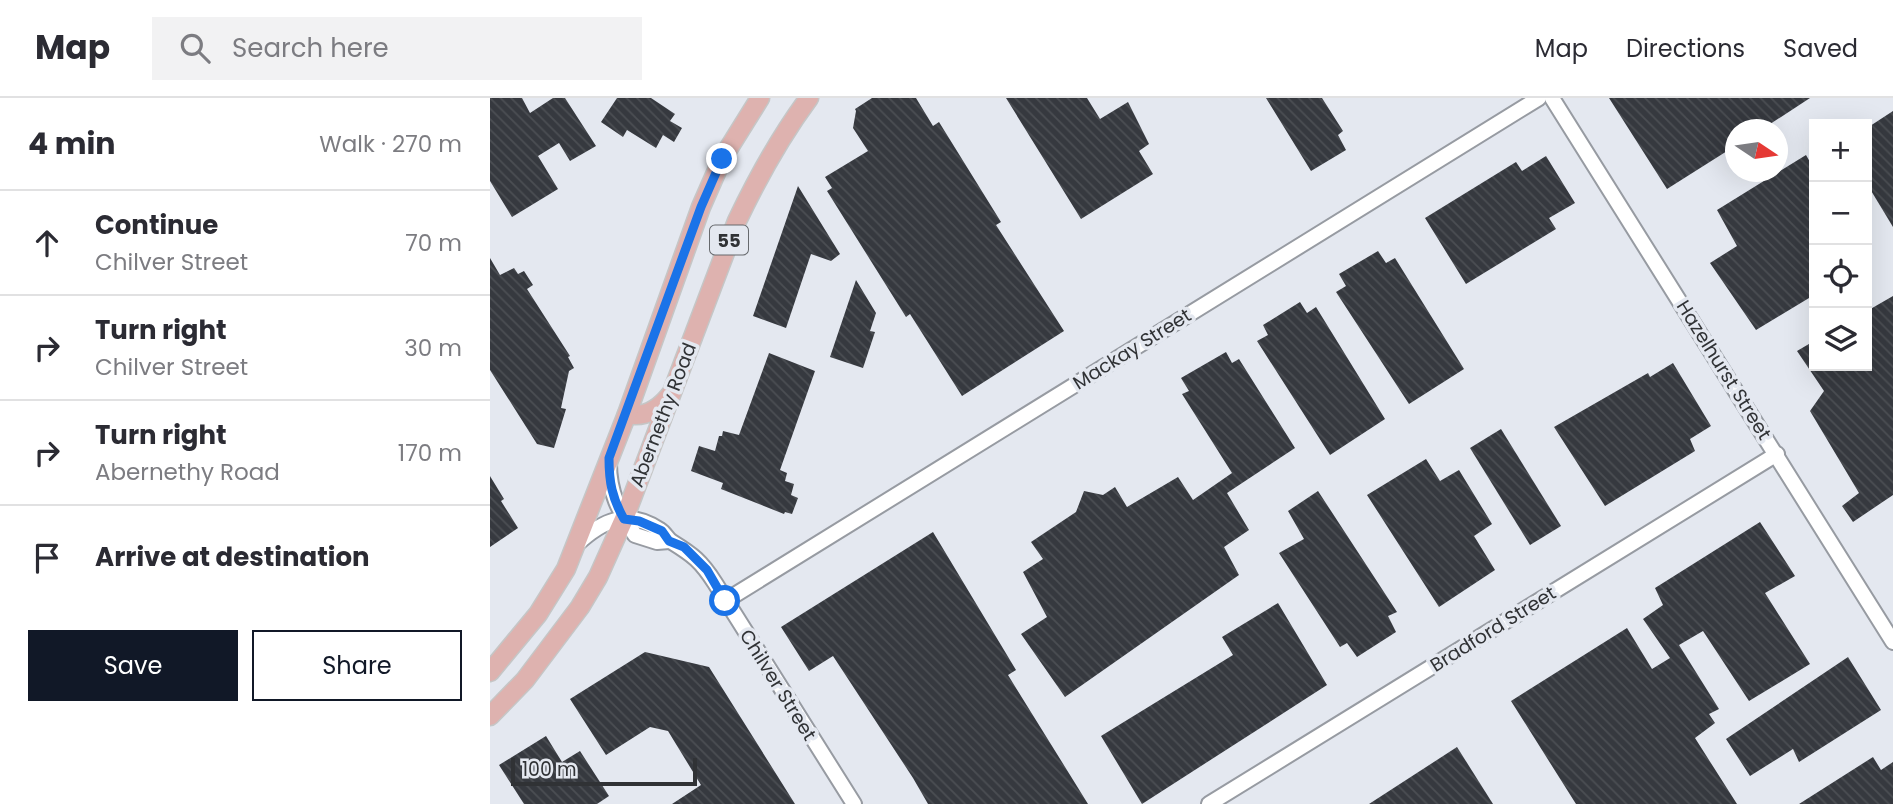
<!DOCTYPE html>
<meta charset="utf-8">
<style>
:root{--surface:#fff;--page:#f2f2f3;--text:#2b2b33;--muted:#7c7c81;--line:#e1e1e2;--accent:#111827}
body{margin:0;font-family:Poppins,sans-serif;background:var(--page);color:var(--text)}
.controls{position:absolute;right:21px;top:21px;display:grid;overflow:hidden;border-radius:0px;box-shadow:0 7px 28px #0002}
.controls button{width:63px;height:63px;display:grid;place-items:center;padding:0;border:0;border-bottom:2px solid var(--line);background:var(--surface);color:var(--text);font:35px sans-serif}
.compass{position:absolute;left:1235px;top:21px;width:63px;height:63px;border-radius:50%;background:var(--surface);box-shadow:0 7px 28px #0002;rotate:103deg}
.scale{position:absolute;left:21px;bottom:18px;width:186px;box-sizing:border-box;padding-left:7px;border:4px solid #303235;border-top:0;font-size:19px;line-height:24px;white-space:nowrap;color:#303235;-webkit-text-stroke:5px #e4e8f0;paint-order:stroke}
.stop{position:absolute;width:21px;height:21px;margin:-16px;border:5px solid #1a73e8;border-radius:50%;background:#fff}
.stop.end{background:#1a73e8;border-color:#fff;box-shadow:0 2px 7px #0008}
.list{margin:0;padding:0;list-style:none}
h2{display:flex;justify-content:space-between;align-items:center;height:91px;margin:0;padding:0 28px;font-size:30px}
h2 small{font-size:23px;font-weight:400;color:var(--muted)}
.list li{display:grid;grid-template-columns:46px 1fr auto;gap:21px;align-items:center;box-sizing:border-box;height:105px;padding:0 28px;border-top:2px solid var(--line)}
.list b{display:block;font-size:26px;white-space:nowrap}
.list p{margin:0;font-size:23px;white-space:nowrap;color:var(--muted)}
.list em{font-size:23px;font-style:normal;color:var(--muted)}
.actions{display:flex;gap:14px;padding:21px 28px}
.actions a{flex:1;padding:16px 0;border:2px solid var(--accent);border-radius:0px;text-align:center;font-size:24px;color:var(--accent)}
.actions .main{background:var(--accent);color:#fff}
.icon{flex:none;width:38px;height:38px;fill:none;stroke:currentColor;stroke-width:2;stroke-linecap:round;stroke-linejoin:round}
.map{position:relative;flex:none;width:1403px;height:706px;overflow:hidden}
header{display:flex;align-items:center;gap:42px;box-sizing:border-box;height:98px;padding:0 35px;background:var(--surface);border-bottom:2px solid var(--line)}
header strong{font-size:33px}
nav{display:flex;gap:38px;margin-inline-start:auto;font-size:24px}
.search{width:490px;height:63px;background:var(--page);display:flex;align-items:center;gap:18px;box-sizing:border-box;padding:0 24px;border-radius:0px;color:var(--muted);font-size:26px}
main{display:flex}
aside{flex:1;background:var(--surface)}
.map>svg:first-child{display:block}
.building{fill:url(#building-back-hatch)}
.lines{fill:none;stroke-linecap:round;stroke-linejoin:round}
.minor-casing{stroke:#979ba2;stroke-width:18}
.major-casing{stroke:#c5c6c6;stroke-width:21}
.minor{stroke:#fff;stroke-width:14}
.major{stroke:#deb2af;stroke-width:18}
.route{stroke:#1a73e8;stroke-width:9}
.labels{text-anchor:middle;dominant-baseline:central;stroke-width:7;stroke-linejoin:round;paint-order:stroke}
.shield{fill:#e4e8f0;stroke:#66696d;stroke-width:2}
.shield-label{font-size:18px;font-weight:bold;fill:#303235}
.street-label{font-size:19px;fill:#303235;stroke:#e4e8f0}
</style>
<header>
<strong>Map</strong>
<div class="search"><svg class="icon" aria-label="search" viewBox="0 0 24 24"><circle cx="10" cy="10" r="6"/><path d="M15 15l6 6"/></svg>Search here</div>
<nav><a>Map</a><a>Directions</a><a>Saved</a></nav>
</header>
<main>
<aside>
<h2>4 min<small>Walk · 270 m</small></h2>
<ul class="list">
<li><svg class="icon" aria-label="ahead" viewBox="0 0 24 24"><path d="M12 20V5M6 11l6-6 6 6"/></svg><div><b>Continue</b><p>Chilver Street</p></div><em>70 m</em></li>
<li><svg class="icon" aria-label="right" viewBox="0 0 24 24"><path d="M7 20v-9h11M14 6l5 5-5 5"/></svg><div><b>Turn right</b><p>Chilver Street</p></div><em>30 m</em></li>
<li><svg class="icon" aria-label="right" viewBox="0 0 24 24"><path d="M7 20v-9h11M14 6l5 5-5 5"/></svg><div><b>Turn right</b><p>Abernethy Road</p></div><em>170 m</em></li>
<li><svg class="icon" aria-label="arrive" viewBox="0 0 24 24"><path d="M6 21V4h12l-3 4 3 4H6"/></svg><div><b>Arrive at destination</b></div></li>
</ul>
<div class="actions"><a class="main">Save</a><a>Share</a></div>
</aside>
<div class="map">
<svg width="1403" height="706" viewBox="0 0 1403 706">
<defs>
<pattern id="building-back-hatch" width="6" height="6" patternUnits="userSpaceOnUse" patternTransform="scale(1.75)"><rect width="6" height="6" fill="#36393f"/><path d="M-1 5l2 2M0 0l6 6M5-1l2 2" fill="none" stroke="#4b4e53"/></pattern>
</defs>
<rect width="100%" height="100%" fill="#e4e8f0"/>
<g class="building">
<path d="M0,0H32L40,15L63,0H75L106,48L80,63L69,45L48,58L68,91L22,119L0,83Z"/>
<path d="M127,0H161L185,16L180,23L192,30L184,44L173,37L166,50L137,32L133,39L111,24Z"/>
<path d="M382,0H426L443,28L449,24L511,124L506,127L574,233L472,298L420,216L416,219L337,93L342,90L335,79L378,53L363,30L366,13L365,11Z"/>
<path d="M516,0H597L610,21L638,4L659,46L649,53L663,76L591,121Z"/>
<path d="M776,0H832L853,33L848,37L856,52L821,73Z"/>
<path d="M1119,0H1320L1271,32H1245V48L1177,91Z"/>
<path d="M1403,13V129L1377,86V30Z"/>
<path d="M1316,57L1324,71V197L1266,232L1220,165L1247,148L1227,112Z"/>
<path d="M1056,58L1085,105L1059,120L1066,131L976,186L935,120L1026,64L1032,73Z"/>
<path d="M308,88L350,156L341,163L321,156L296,230L263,218Z"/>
<path d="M888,153L896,165L905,160L974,271L919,306L846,194L856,188L849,176Z"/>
<path d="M0,160L10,177L24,170L28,176L34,173L43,187L37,191L80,258L78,259L84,270L79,273L71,310L76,311L64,350L47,346L0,272Z"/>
<path d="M366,182L386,215L380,233L385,234L373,270L340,259Z"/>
<path d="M1403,198V397L1363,424L1352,408L1369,395L1320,313L1334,293L1307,253L1324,243V268H1377V213Z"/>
<path d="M810,204L817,215L826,209L895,321L840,357L767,243L778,237L773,227Z"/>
<path d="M736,254L742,265L749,261L805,350L737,395L759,432L734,449L749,477L575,599L531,536L557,519L533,474L553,461L541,444L586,414L594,393L613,397L625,389L637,409L688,379L703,402L742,375L692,296L699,293L691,280Z"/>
<path d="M279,255L325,273L290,372L297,375L295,383L304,386L301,397L308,400L302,416L295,414L294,416L231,391L233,385L201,373L209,348L225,353L229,338H232L233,333L249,337Z"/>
<path d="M1183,265L1221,328L1200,341L1205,353L1115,408L1064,329L1158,275L1160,279Z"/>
<path d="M1011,331L1071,428L1040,447L980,350Z"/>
<path d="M936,361L950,383L969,372L1002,426L984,438L1005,472L949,509L877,397Z"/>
<path d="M0,378L14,401L11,403L28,430L0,449Z"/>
<path d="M828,393L907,514L898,518L906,534L867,559L857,545L850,549L789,455L814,441L798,413Z"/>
<path d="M1270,424L1305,478L1275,495L1320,566L1259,603L1213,533L1189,547L1229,611L1219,616L1225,625L1205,640L1247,706H1086L1021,603L1137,530L1162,571L1180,560L1153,521L1173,507L1165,490Z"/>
<path d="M443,434L526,572L518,577L598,706H438L423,680L343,558L319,573L291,529Z"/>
<path d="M788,505L837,587L652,706L611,638L743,557L732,539Z"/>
<path d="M155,554L219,569L305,706H182L211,687L178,633L160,629L116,657L80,601Z"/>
<path d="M1358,559L1391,612L1309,664L1303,651L1260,678L1236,641Z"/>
<path d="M56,638L72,664L90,653L119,698L107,706H34L9,667Z"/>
<path d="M967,649L1003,706H879Z"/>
<path d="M1383,659L1391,672L1403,664V706H1309Z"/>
</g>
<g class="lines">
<g class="minor-casing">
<g id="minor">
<path d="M1062,0L1403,544"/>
<path d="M119,365C119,395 129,413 145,437L167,444L179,443"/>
<path d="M87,446C112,423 137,410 170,432C175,435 177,441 182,444C203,457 211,463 225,485L364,706"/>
<path d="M235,503L1049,0"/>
<path d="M719,706L1287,356"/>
</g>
</g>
<g class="major-casing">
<g id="major">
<path d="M137,316C155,320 169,311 180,297"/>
<path d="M0,574L48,516L76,471L137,316L211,109L232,61L270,0"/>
<path d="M0,618L35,582L90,509L108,479L134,421L247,123C268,79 290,39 319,0"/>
</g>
</g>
<use href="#minor" class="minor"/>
<use href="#major" class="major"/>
</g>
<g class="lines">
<path class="route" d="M232,61L211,109L119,360C119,384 122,400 134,421L149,423L172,433L179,443L194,449L217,472L235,503"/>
</g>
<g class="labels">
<rect class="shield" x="220" y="127.5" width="38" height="29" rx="5"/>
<g class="shield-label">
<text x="239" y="142">55</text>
</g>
<g class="street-label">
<text transform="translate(642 251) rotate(-32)">Mackay Street</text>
<text transform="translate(1234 272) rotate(58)">Hazelhurst Street</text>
<text transform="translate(173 317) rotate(-69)">Abernethy Road</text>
<text transform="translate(1003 531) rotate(-32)">Bradford Street</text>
<text transform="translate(288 587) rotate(58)">Chilver Street</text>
</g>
</g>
</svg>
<div class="controls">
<button>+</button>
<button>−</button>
<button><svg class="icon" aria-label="locate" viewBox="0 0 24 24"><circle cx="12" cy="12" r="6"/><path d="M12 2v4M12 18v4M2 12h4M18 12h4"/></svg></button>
<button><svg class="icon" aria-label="layers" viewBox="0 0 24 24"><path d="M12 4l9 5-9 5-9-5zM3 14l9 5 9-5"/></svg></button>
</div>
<svg class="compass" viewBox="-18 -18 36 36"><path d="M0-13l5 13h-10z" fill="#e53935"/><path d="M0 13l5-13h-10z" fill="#7c7c81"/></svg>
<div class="scale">100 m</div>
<div class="stop" style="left:235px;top:503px"></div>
<div class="stop end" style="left:232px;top:61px"></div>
</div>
</main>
